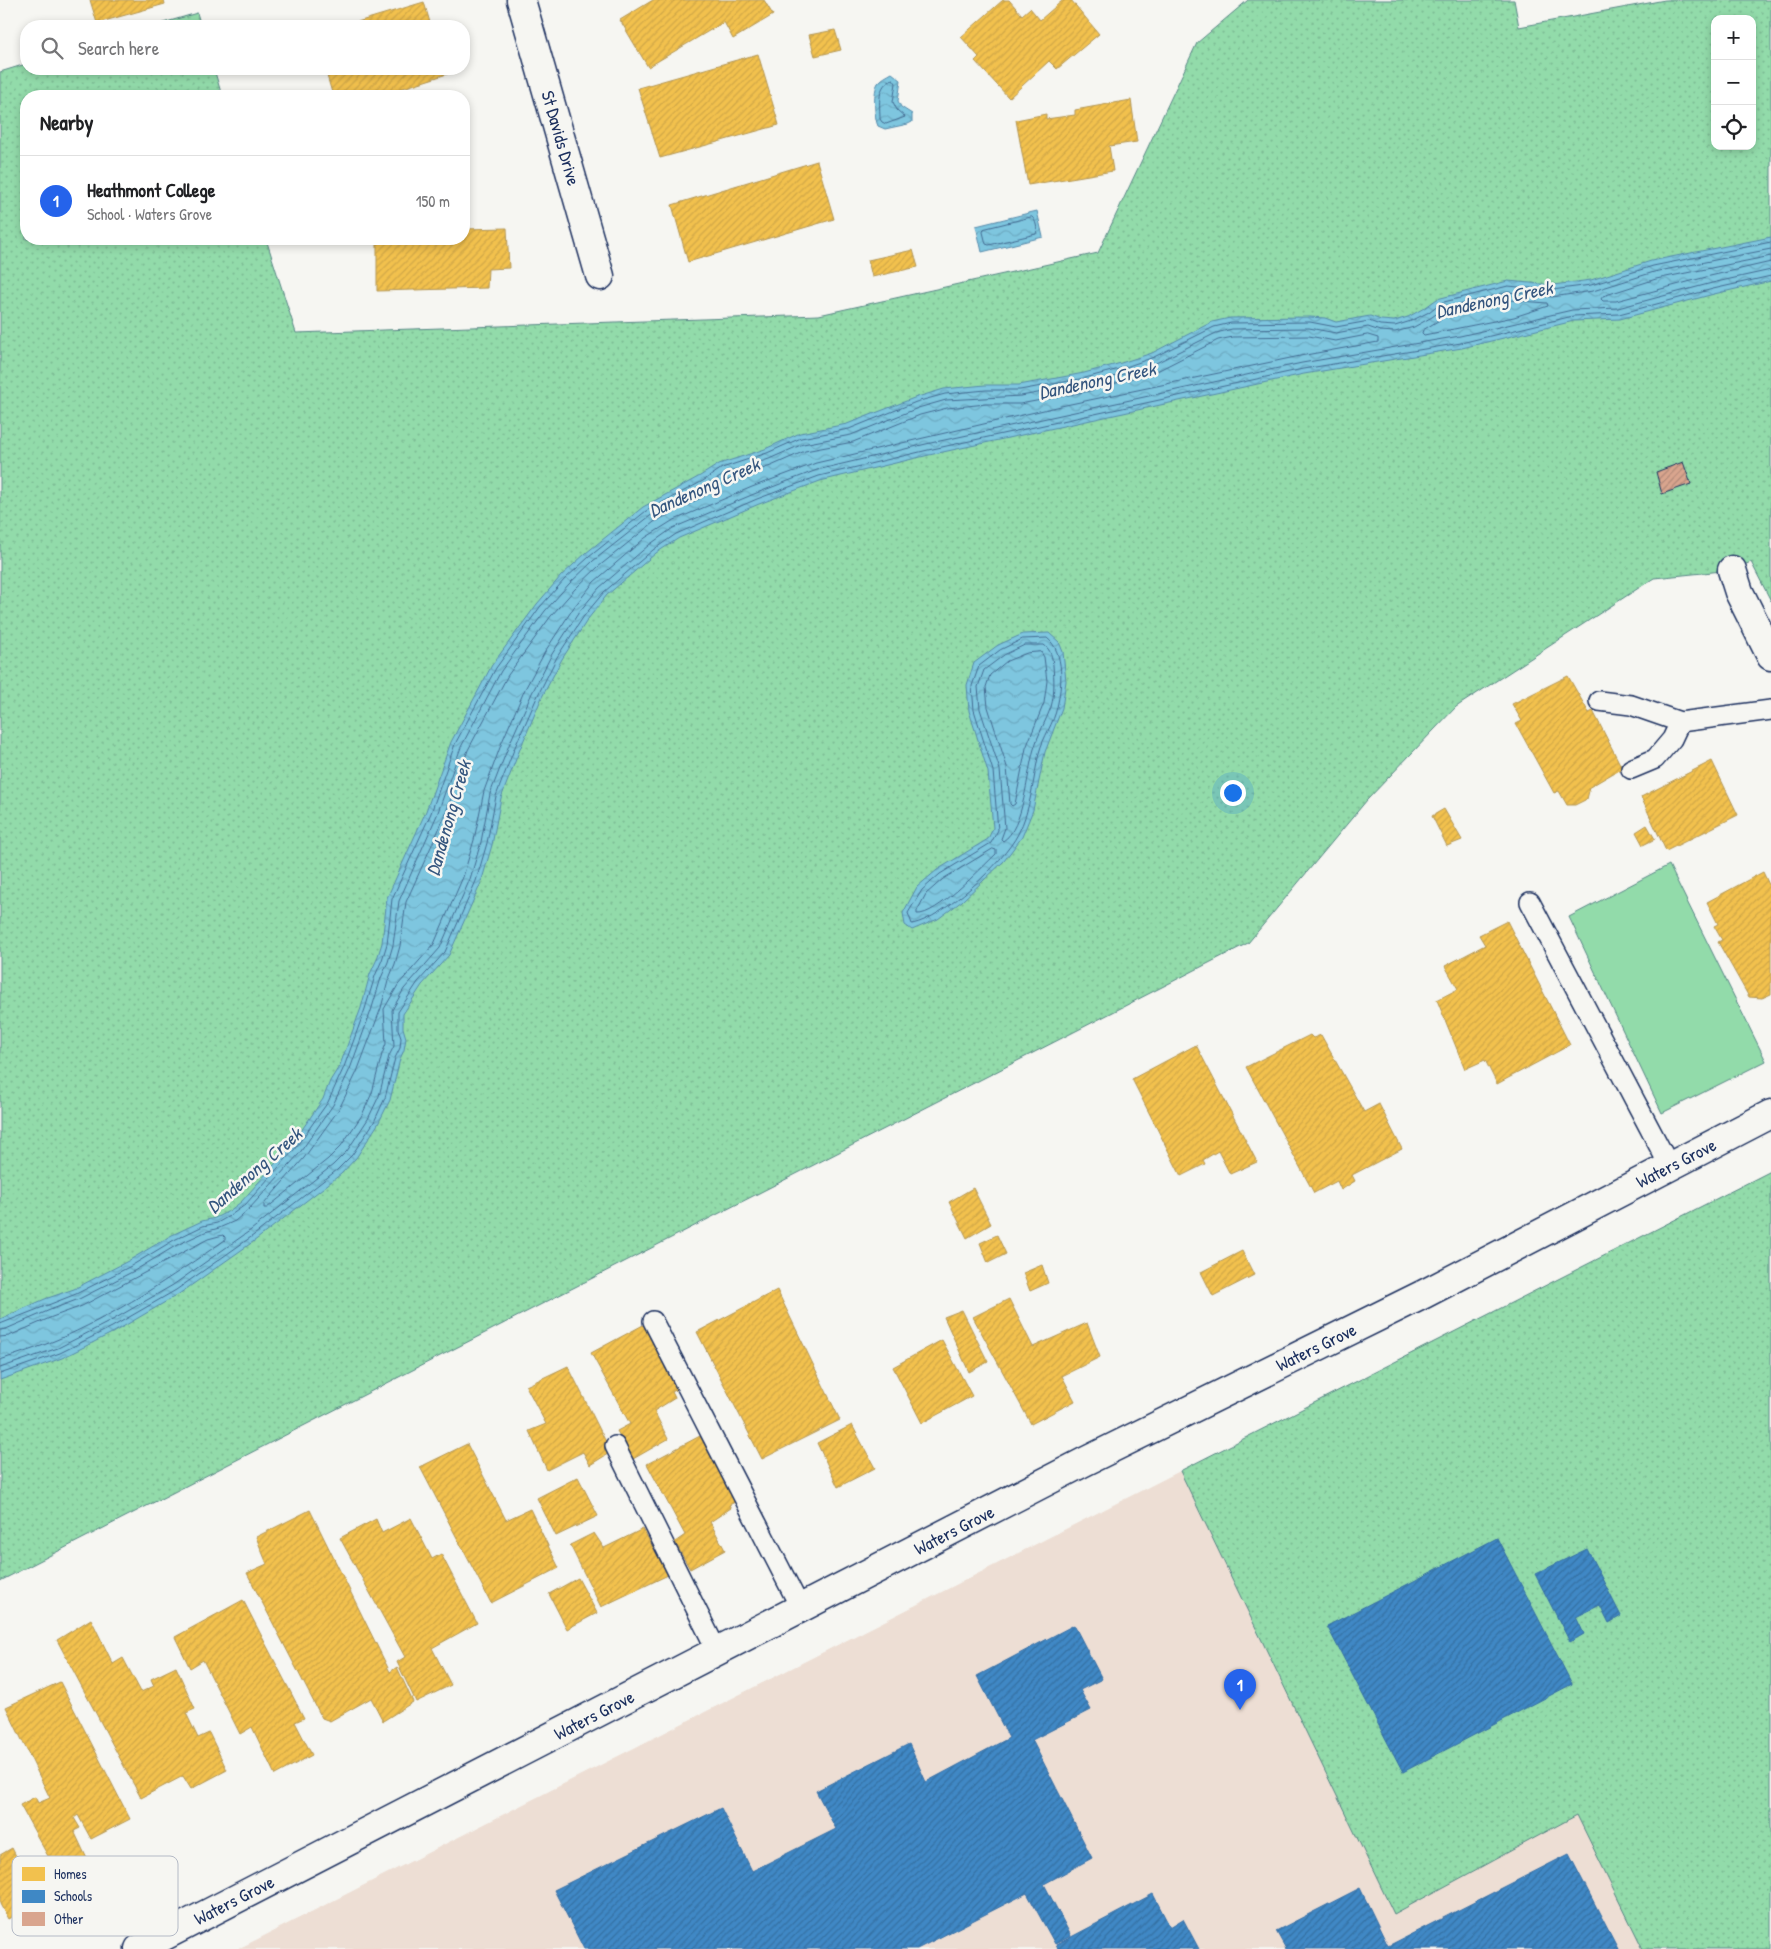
<!DOCTYPE html>
<meta charset="utf-8">
<style>
:root{--surface:#fff;--page:#f6f6f6;--text:#202124;--muted:#757577;--line:#e0e0e0;--accent:#2563eb}
body{margin:0;font-family:"Patrick Hand",sans-serif;background:var(--page);color:var(--text)}
.controls{position:absolute;right:15px;top:15px;display:grid;overflow:hidden;border-radius:10px;box-shadow:0 2px 8px #0003}
.controls button{width:45px;height:45px;display:grid;place-items:center;padding:0;border:0;border-bottom:1px solid var(--line);background:var(--surface);color:var(--text);font:25px sans-serif}
.you{position:absolute;left:1232px;top:792px;width:18px;height:18px;margin:-12px;border:4px solid #fff;border-radius:50%;background:#1a73e8;box-shadow:0 0 0 8px #1a73e833}
.badge{display:grid;place-items:center;width:32px;height:32px;border-radius:50%;background:var(--accent);color:#fff;font-size:16px;font-weight:700}
.pin{position:absolute;translate:-50% -41px;filter:drop-shadow(0 1px 2px #0008)}
.pin::after{content:'';position:absolute;top:26px;width:18px;height:15px;background:inherit;clip-path:polygon(0 0,100% 0,50% 100%)}
.list{margin:0;padding:0;list-style:none}
h2{display:flex;justify-content:space-between;align-items:center;height:65px;margin:0;padding:0 20px;font-size:21px}
h2 small{font-size:16px;font-weight:400;color:var(--muted)}
.list li{display:grid;grid-template-columns:32px 1fr auto;gap:15px;align-items:center;box-sizing:border-box;height:90px;padding:0 20px;border-top:1px solid var(--line)}
.list b{display:block;font-size:19px;white-space:nowrap}
.list p{margin:0;font-size:16px;white-space:nowrap;color:var(--muted)}
.list em{font-size:16px;font-style:normal;color:var(--muted)}
.icon{flex:none;width:28px;height:28px;fill:none;stroke:currentColor;stroke-width:2;stroke-linecap:round;stroke-linejoin:round}
.map{position:relative;flex:none;width:1771px;height:1949px;overflow:hidden}
.search{position:absolute;background:var(--surface);box-shadow:0 2px 8px #0003;left:20px;top:20px;width:450px;height:55px;display:flex;align-items:center;gap:12px;box-sizing:border-box;padding:0 18px;border-radius:20px;color:var(--muted);font-size:19px}
.panel{position:absolute;background:var(--surface);box-shadow:0 2px 8px #0003;left:20px;top:90px;width:450px;height:155px;border-radius:20px}
.map>svg:first-child{display:block}
.built{fill:#edded4}
.grass{fill:#92dbaa;stroke:#568584}
.park{fill:url(#park-dots);stroke:#568584;fill-rule:evenodd}
.water{fill:url(#water-waves);stroke:#568aab}
.homes{fill:url(#homes-hatch);stroke:#b29553}
.schools{fill:url(#schools-hatch);stroke:#346da6}
.lines{fill:none;stroke-linecap:round;stroke-linejoin:round}
.shore{stroke:#436b92;stroke-width:1}
.building{fill:url(#building-hatch);stroke:#1b2f5e}
.lane-casing{stroke:#1b2f5e;stroke-width:22}
.street-casing{stroke:#1b2f5e;stroke-width:31}
.lane{stroke:#f6f6f2;stroke-width:19}
.street{stroke:#f6f6f2;stroke-width:28}
.labels{text-anchor:middle;dominant-baseline:central;stroke-width:5;stroke-linejoin:round;paint-order:stroke}
.street-label{font-size:18px;fill:#1b2f5e;stroke:#f6f6f2}
.water-label{font-size:19px;font-style:italic;fill:#34557e;stroke:#f6f6f2}
.key{fill:#f6f6f2;stroke:#b4bac6;stroke-width:1}
.key-label{font-size:14px;fill:#1b2f5e}
</style>
<div class="map">
<svg width="1771" height="1949" viewBox="0 0 1771 1949">
<defs>
<pattern id="park-dots" width="8" height="8" patternUnits="userSpaceOnUse" patternTransform="scale(1.25)"><rect width="8" height="8" fill="#92dbaa"/><path d="M2 2h.1M6 6h.1" fill="none" stroke="#7dbc95" stroke-width="1.8" stroke-linecap="round"/></pattern>
<pattern id="water-waves" width="16" height="10" patternUnits="userSpaceOnUse" patternTransform="scale(1.25)"><rect width="16" height="10" fill="#7ec6df"/><path d="M0 5q4-4 8 0t8 0" fill="none" stroke="#6caac2"/></pattern>
<pattern id="homes-hatch" width="6" height="6" patternUnits="userSpaceOnUse" patternTransform="scale(1.25)"><rect width="6" height="6" fill="#f2c14e"/><path d="M-1 1l2-2M0 6l6-6M5 7l2-2" fill="none" stroke="#cfa646"/></pattern>
<pattern id="schools-hatch" width="6" height="6" patternUnits="userSpaceOnUse" patternTransform="scale(1.25)"><rect width="6" height="6" fill="#3f88c5"/><path d="M-1 1l2-2M0 6l6-6M5 7l2-2" fill="none" stroke="#3470a3"/></pattern>
<pattern id="building-hatch" width="6" height="6" patternUnits="userSpaceOnUse" patternTransform="scale(1.25)"><rect width="6" height="6" fill="#d9a58e"/><path d="M-1 1l2-2M0 6l6-6M5 7l2-2" fill="none" stroke="#af8777"/></pattern>
</defs>
<rect width="100%" height="100%" fill="#f6f6f2"/>
<filter id="ink" filterUnits="userSpaceOnUse"><feTurbulence type="fractalNoise" baseFrequency=".02" numOctaves="2"/><feDisplacementMap in="SourceGraphic" scale="10" xChannelSelector="R" yChannelSelector="G"/><feConvolveMatrix kernelMatrix="1 2 1 2 8 2 1 2 1" color-interpolation-filters="sRGB"/></filter>
<g filter="url(#ink)">
<path class="built" d="M1771,1171V1949H238L1180,1471Z"/>
<path class="grass" d="M1669,865L1766,1061L1662,1113L1569,917Z"/>
<g class="park">
<path d="M1248,0H1514L1519,27L1665,0H1771V601L1751,562L1732,570L1654,578L1456,707L1367,800L1248,943L0,1581V72L26,64V69H214L222,96H26V239H266L296,333L819,315L1098,253L1197,43ZM1715,19H1752V146H1715Z"/>
<path d="M197,13L201,26H153Z"/>
<path d="M1771,1171V1949H1643L1577,1815L1394,1914L1180,1471Z"/>
</g>
<g class="water">
<path d="M892,73L901,80L898,101L901,107L912,114V122L908,124L885,129L878,126C874,118 873,90 878,83C882,78 887,76 892,73Z"/>
<path d="M1037,211L1043,237L982,252L976,226Z"/>
<path d="M1771,237V281L1714,294L1620,319L1574,321L1462,348L1304,374L929,455L820,481L759,504L679,538L656,553L607,595L588,619L562,659L542,697L520,749L501,798L492,845L481,883L449,955L422,985L403,1014V1028L406,1038L404,1050L400,1059L390,1100L378,1124L356,1158L341,1174L257,1239L179,1294L114,1332L62,1358L0,1380V1319L45,1299L74,1289L128,1261L172,1235L202,1221L215,1218L229,1211L241,1202L290,1147L323,1099L330,1081L340,1065L361,1008L370,974L377,959L382,943L387,898L426,811L451,742L492,665L537,604L561,576L586,553L643,507L700,476L719,464L765,449L800,433L847,424L914,398L944,389L985,385H1019L1084,373L1121,363L1152,353L1212,322L1230,318L1310,317L1325,318L1336,322L1370,316L1381,320L1394,321L1408,317L1426,307L1437,299L1508,281L1553,285L1591,280L1651,261Z"/>
<path d="M1049,633L1059,642L1063,652L1066,681L1062,708L1045,752L1033,810L1022,837L1004,861L962,901L938,919L912,930L905,925L903,913L917,887L937,870L988,839L993,828L988,772L969,711L967,685L974,663L998,645L1023,634Z"/>
</g>
<g class="homes">
<path d="M90,0H164L165,4L97,23Z"/>
<path d="M653,0H764L773,15L733,39L724,22L648,67L620,20Z"/>
<path d="M1003,0H1009L1022,15L1030,8L1040,20L1063,0H1071L1099,34L1057,69L1049,61L1009,98L975,61L979,57L961,37Z"/>
<path d="M424,2L431,26H344Z"/>
<path d="M835,30L841,50L815,56L809,35Z"/>
<path d="M758,54L779,125L660,158L638,88Z"/>
<path d="M325,69H445L447,74L378,96H333Z"/>
<path d="M1131,100L1137,142L1109,146L1113,171L1028,185L1016,120L1046,114V119L1075,115V110Z"/>
<path d="M817,161L834,219L688,262L672,205Z"/>
<path d="M507,228L509,268L488,269L487,288L377,291V239H464V229Z"/>
<path d="M913,250L918,267L872,277L868,260Z"/>
<path d="M1568,676L1589,713L1593,711L1622,768L1588,788L1589,791L1587,799L1575,805H1567L1559,791L1554,793L1516,724L1522,721L1512,704Z"/>
<path d="M1712,761L1738,815L1666,851L1641,797Z"/>
<path d="M1444,809L1462,840L1447,846L1432,816Z"/>
<path d="M1647,825L1655,839L1643,845L1636,832Z"/>
<path d="M1763,872L1771,889V994L1762,998L1749,997L1718,942L1722,940L1714,926L1718,924L1707,902Z"/>
<path d="M1507,921L1570,1045L1497,1084L1485,1060L1465,1069L1437,1000L1458,989L1445,966L1485,945L1479,935Z"/>
<path d="M1310,1035L1313,1038L1321,1035L1364,1112L1379,1104L1402,1149L1352,1175L1355,1181L1341,1190L1337,1181L1314,1193L1246,1067Z"/>
<path d="M1196,1045L1257,1162L1230,1174L1218,1151L1203,1160L1205,1164L1181,1176L1132,1079Z"/>
<path d="M973,1188L991,1224L967,1238L949,1202Z"/>
<path d="M997,1235L1006,1254L988,1263L980,1243Z"/>
<path d="M1242,1251L1254,1275L1213,1296L1201,1272Z"/>
<path d="M1042,1265L1048,1283L1030,1291L1023,1273Z"/>
<path d="M777,1290L840,1420L762,1459L697,1332Z"/>
<path d="M1009,1299L1033,1347L1087,1323L1100,1357L1062,1376L1075,1401L1031,1424L973,1317Z"/>
<path d="M962,1310L988,1362L969,1372L944,1317Z"/>
<path d="M645,1324L677,1389L672,1392L675,1398L654,1411L668,1439L633,1459L617,1431L630,1424L591,1353Z"/>
<path d="M942,1340L972,1396L922,1423L893,1367Z"/>
<path d="M568,1366L611,1452L590,1465L583,1452L547,1470L529,1431L546,1424L526,1386Z"/>
<path d="M852,1425L875,1468L838,1487L817,1443Z"/>
<path d="M700,1436L735,1502L729,1505L731,1508L710,1522L725,1550L690,1569L675,1542L685,1535L647,1464Z"/>
<path d="M467,1444L506,1520L530,1509L559,1568L491,1603L420,1467Z"/>
<path d="M578,1477L598,1516L556,1536L537,1498Z"/>
<path d="M310,1510L390,1672L397,1667L413,1702L383,1721L371,1698L330,1721L322,1718L247,1573L267,1564L256,1537Z"/>
<path d="M411,1518L432,1559L441,1554L477,1623L432,1648L451,1685L416,1702L397,1662L405,1657L340,1538L376,1519L382,1533Z"/>
<path d="M643,1529L668,1575L601,1607L570,1545L594,1533L604,1548Z"/>
<path d="M578,1578L597,1613L567,1629L549,1594Z"/>
<path d="M243,1600L304,1718L295,1722L312,1755L275,1775L252,1727L240,1734L203,1660L190,1668L175,1637Z"/>
<path d="M91,1619L113,1664L123,1658L141,1692L154,1686L151,1679L176,1667L195,1709L186,1713L198,1738L209,1733L227,1770L191,1789L183,1776L141,1798L57,1640Z"/>
<path d="M60,1682L130,1819L91,1839L78,1815L74,1818L80,1828L74,1831L89,1863L60,1878L20,1805L35,1797L38,1803L50,1798L6,1707Z"/>
<path d="M12,1848L37,1898L26,1909L8,1919L0,1904V1855Z"/>
</g>
<g class="schools">
<path d="M1497,1538L1572,1684L1403,1772L1327,1626Z"/>
<path d="M1587,1549L1621,1616L1609,1623L1600,1605L1576,1617L1584,1634L1570,1642L1535,1574Z"/>
<path d="M1074,1625L1102,1679L1080,1690L1091,1710L1032,1740L1092,1858L1044,1884L1071,1936L1055,1944L1027,1893L917,1949H584L554,1890L721,1808L752,1871L836,1829L816,1791L909,1744L926,1782L1009,1738L977,1676Z"/>
<path d="M1569,1854L1618,1949H1286L1276,1931L1360,1888L1388,1946Z"/>
<path d="M1153,1894L1170,1927L1183,1919L1199,1949H1058L1056,1945Z"/>
</g>
<g class="lines">
<g class="shore">
<path d="M893,79L896,83L893,102L897,110L905,117L886,124L882,122L880,119C880,104 876,85 893,79Z"/>
<path d="M1032,217C1036,220 1038,230 1036,234L989,245L986,244L983,232L984,229Z"/>
<path d="M1771,256L1656,279L1603,296L1601,299L1603,301H1616L1710,276L1771,262"/>
<path d="M1509,300L1547,303L1548,306L1514,317L1424,335L1422,333L1423,330L1446,316Z"/>
<path d="M1368,335L1378,338V342L1300,356L1061,406L816,463L752,487L672,521L645,538L594,582L574,607L546,650L525,689L502,742L484,791L474,840L463,877L434,944L398,985L384,1009L386,1044L382,1054L372,1093L362,1115L341,1146L328,1159L267,1208H264V1204L304,1158L339,1109L357,1072L381,1008L388,981L395,964L400,946L406,902L444,818L468,750L508,675L551,616L575,589L598,567L654,522L710,493L728,480L771,466L805,451L853,442L920,415L947,408L986,404H1020L1089,391L1159,370L1218,340L1233,337L1309,336L1335,341Z"/>
<path d="M1023,639L1047,638C1065,652 1062,687 1057,707C1054,723 1043,737 1039,753C1033,780 1031,809 1018,834C1003,863 944,918 912,924L908,913L922,890L940,874L991,843L998,830L993,771L974,710L972,686L979,666L1000,650Z"/>
<path d="M1025,645H1044C1051,650 1052,657 1053,665C1054,679 1055,693 1051,707C1046,721 1038,734 1034,749C1027,772 1024,828 1003,841L1001,839L1005,828L1000,770L980,709L978,687L984,670L1004,655Z"/>
<path d="M1041,652L1044,657L1047,681L1044,703L1026,748L1015,804L1012,806L1010,804L1007,767L988,707L986,687L990,675L1007,661L1027,653Z"/>
<path d="M993,849L996,850V854C981,868 936,916 917,914V911L926,894L943,879Z"/>
<path d="M0,1324L76,1294L131,1266L174,1240L203,1226L217,1223L231,1215L245,1205L294,1150L328,1102L344,1067L365,1009L375,976L382,960L387,944L392,899L431,813L455,744L496,668L540,607L565,579L589,557L646,511L703,481L722,468L767,453L801,438L849,429L916,402L945,394L986,390H1020L1085,378L1123,368L1154,357L1214,327L1231,323L1310,322L1336,327L1369,321L1380,325L1395,326L1411,321L1429,312L1440,303L1508,286L1552,290L1591,285L1653,266L1771,242"/>
<path d="M0,1330L6,1329L50,1310L79,1299L134,1271L177,1245L205,1232L219,1228L235,1221L249,1209L299,1154L333,1105L350,1069L371,1011L381,978L388,962L393,945L399,901L437,815L461,747L501,671L545,611L569,584L593,561L650,516L706,486L725,474L769,459L803,444L851,435L918,408L946,400L1021,396L1087,384L1124,374L1156,363L1216,333L1232,329L1309,328L1336,333L1368,327L1380,331L1395,332L1414,327L1432,317L1443,309L1509,292L1552,297L1593,291L1654,272L1771,249"/>
<path d="M0,1337L9,1336L52,1317L82,1306L208,1239L223,1235L225,1237V1240C171,1277 115,1316 54,1341C37,1348 18,1354 0,1360"/>
<path d="M0,1368L58,1348L109,1322L173,1285L251,1230L333,1165L347,1151L368,1119L379,1096L389,1056L394,1046L392,1010L404,989L440,948L470,879L481,842L490,794L509,745L532,693L552,654L579,612L599,588L649,545L673,528L754,494L817,470L926,444L1302,363L1460,336L1572,310L1618,308L1712,283L1771,270"/>
<path d="M0,1374L60,1353L112,1327L176,1290L254,1235L337,1170L352,1155L374,1122L385,1098L395,1058L400,1048L401,1038L398,1029V1012L418,982L445,952L476,881L487,843L496,796L515,747L538,695L557,657L584,616L604,592L653,550L676,534L757,499L819,476L928,450L1303,369L1461,343L1573,316L1619,314L1713,289L1771,276"/>
</g>
</g>
<path class="building" d="M1683,462L1691,484L1662,494L1656,472Z"/>
<g class="lines">
<g class="lane-casing">
<g id="lane">
<path d="M1599,701L1631,705L1680,722L1771,710"/>
<path d="M1631,769L1655,759L1672,739L1680,722"/>
<path d="M1530,902L1670,1167"/>
<path d="M653,1321L801,1609"/>
<path d="M615,1446L717,1651"/>
</g>
</g>
<g class="street-casing">
<g id="street">
<path d="M521,0L600,276"/>
<path d="M1732,570L1739,592L1771,656"/>
<path d="M139,1949L1084,1462L1424,1294L1771,1114"/>
</g>
</g>
<use href="#lane" class="lane"/>
<use href="#street" class="street"/>
</g>
</g>
<g class="labels">
<g class="street-label">
<text transform="translate(561 138) rotate(74)">St Davids Drive</text>
<text transform="translate(1676 1163) rotate(-27)">Waters Grove</text>
<text transform="translate(1316 1347) rotate(-26)">Waters Grove</text>
<text transform="translate(954 1530) rotate(-27)">Waters Grove</text>
<text transform="translate(594 1715) rotate(-27)">Waters Grove</text>
<text transform="translate(234 1900) rotate(-27)">Waters Grove</text>
</g>
<g class="water-label">
<text transform="translate(1494 299) rotate(-12)">Dandenong Creek</text>
<text transform="translate(1097 380) rotate(-12)">Dandenong Creek</text>
<text transform="translate(704 487) rotate(-24)">Dandenong Creek</text>
<text transform="translate(448 818) rotate(-74)">Dandenong Creek</text>
<text transform="translate(254 1170) rotate(-41)">Dandenong Creek</text>
</g>
</g>
<rect x="12" y="1856" width="166" height="80" rx="8" class="key"/>
<rect x="22" y="1867" width="23" height="14" fill="#f2c14e"/>
<rect x="22" y="1890" width="23" height="13" fill="#3f88c5"/>
<rect x="22" y="1912" width="23" height="14" fill="#d9a58e"/>
<g class="key-label">
<text x="54" y="1879">Homes</text>
<text x="54" y="1901">Schools</text>
<text x="54" y="1924">Other</text>
</g>
</svg>
<div class="controls">
<button>+</button>
<button>−</button>
<button><svg class="icon" aria-label="locate" viewBox="0 0 24 24"><circle cx="12" cy="12" r="6"/><path d="M12 2v4M12 18v4M2 12h4M18 12h4"/></svg></button>
</div>
<div class="you"></div>
<div class="pin badge" style="left:1240px;top:1710px">1</div>
<div class="search"><svg class="icon" aria-label="search" viewBox="0 0 24 24"><circle cx="10" cy="10" r="6"/><path d="M15 15l6 6"/></svg>Search here</div>
<section class="panel">
<h2>Nearby<small></small></h2>
<ul class="list">
<li><span class="badge">1</span><div><b>Heathmont College</b><p>School · Waters Grove</p></div><em>150 m</em></li>
</ul>
</section>
</div>
